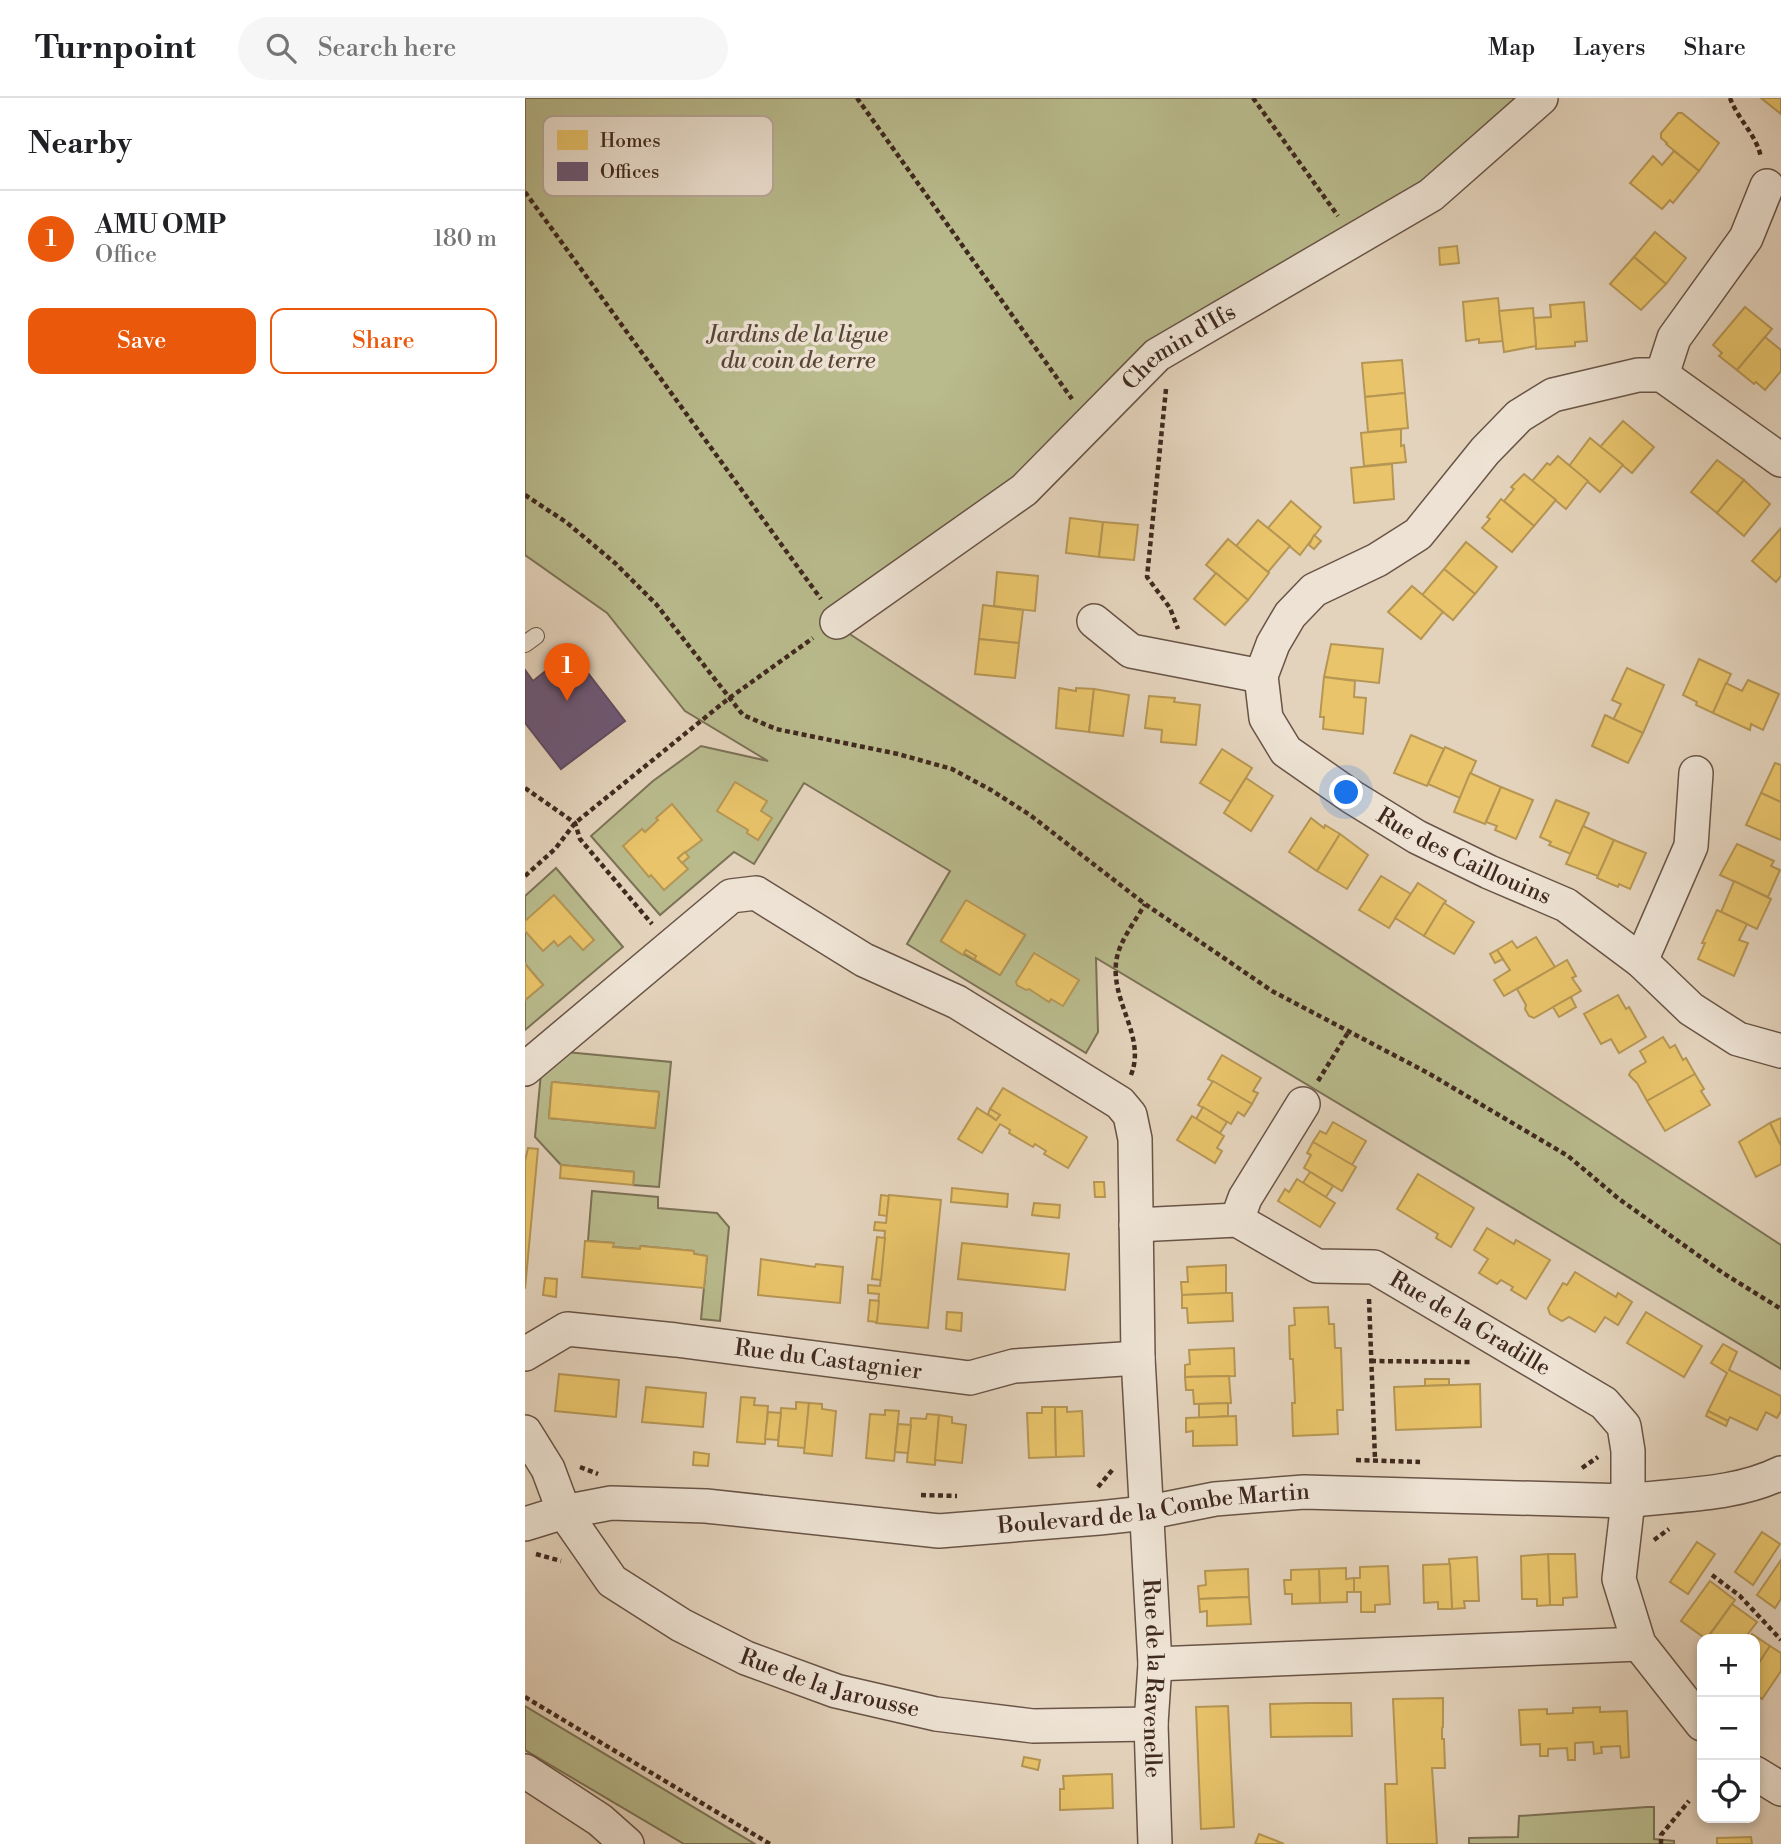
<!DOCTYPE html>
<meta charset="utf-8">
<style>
:root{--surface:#fff;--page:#f6f6f6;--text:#202124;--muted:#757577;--line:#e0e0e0;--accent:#ea580c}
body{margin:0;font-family:"Libre Bodoni",serif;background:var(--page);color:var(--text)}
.controls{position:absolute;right:21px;bottom:21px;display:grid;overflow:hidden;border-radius:14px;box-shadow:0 4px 10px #0003}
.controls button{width:63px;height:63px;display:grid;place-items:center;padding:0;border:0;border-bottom:2px solid var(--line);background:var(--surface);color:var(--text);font:35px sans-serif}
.you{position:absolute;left:822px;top:695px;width:24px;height:24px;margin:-18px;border:5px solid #fff;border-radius:50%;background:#1a73e8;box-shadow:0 0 0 10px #1a73e833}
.badge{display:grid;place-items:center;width:46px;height:46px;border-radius:50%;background:var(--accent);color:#fff;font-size:23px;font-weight:700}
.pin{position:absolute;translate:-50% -58px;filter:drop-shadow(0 2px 4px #0008)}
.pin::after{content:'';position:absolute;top:37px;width:24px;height:21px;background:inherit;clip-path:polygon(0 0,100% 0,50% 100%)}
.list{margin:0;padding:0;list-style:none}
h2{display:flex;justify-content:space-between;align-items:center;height:91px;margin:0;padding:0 28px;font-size:30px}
h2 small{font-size:23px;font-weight:400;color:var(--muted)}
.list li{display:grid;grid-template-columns:46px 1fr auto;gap:21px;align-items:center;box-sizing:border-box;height:98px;padding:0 28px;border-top:2px solid var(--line)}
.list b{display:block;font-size:26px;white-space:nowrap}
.list p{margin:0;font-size:23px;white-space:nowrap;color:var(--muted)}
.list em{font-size:23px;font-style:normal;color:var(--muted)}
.actions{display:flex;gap:14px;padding:21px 28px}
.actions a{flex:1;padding:16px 0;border:2px solid var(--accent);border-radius:14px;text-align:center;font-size:24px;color:var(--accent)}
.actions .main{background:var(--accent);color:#fff}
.icon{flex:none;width:38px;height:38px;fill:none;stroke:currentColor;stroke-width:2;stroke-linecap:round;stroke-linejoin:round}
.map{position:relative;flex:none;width:1256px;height:1746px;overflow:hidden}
header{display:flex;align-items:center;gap:42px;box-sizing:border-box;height:98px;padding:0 35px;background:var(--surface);border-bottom:2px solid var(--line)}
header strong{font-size:33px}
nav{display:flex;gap:38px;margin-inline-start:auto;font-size:24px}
.search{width:490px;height:63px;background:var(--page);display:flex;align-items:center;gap:18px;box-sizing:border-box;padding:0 24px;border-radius:38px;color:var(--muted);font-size:26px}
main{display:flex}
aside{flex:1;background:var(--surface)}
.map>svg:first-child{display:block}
.green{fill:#b9bb8d;stroke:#7c7256;stroke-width:2;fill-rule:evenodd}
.homes{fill:#e9c46a;stroke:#b69654;stroke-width:2}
.offices{fill:#6d597a;stroke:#604b5f;stroke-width:2}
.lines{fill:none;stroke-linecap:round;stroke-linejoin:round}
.lane-casing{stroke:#695446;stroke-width:18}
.street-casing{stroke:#695446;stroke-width:36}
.path{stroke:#40291f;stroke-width:4.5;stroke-dasharray:5 3.5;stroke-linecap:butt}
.lane{stroke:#ede2d3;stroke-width:16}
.street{stroke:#ede2d3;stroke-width:33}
.labels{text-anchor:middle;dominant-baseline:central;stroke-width:7;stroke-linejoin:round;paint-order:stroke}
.park-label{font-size:23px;font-style:italic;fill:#584635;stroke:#ede2d3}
.street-label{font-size:23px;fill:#40291f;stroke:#ede2d3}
.key{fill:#ede2d3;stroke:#b9aa9d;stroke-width:2}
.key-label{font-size:19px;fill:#40291f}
</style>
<header>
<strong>Turnpoint</strong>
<div class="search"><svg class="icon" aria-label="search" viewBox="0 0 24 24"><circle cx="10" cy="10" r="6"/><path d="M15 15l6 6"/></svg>Search here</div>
<nav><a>Map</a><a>Layers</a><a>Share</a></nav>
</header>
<main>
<aside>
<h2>Nearby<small></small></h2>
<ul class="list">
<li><span class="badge">1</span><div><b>AMU OMP</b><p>Office</p></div><em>180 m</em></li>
</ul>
<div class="actions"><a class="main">Save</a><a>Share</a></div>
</aside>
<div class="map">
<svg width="1256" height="1746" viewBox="0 0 1256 1746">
<rect width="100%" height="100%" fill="#e4d3bc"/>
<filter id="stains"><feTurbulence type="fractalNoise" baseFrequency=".00286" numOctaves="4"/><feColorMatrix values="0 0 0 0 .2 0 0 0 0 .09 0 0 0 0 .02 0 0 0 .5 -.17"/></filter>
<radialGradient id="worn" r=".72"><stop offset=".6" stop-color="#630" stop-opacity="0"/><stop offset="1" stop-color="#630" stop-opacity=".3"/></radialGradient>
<g class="green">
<path d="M0,0H1024L647,248L314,529L1256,1147V1271L571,860L573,934L561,955L382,846L425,773L279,685L229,766L209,754L135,817L66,738L128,683L176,648L243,663L160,613L82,515L0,457ZM441,803L500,837L475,877L416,843Z"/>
<path d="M31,770L98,849L0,932V902L18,887L0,866V798Z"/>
<path d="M41,954L146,964L134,1089L108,1087L109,1074L36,1067L10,1039L16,975ZM27,984L134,994L130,1030L24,1020Z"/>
<path d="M67,1093L133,1099V1110L192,1115L204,1129L195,1223L176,1221L182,1158L169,1156L168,1153L116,1148L115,1151L88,1149V1145L63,1143Z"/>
<path d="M0,1608L230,1746H159L0,1652Z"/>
<path d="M1122,1709H1129V1741L1149,1743V1746H944V1740L993,1739L994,1718Z"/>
</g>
<g class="homes">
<path d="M1236,0H1256V16Z"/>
<path d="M1153,15H1157L1194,45L1174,73L1141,46L1142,45L1136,40V35Z"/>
<path d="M1149,53L1174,73L1148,105L1145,102L1137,111L1105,85L1128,58L1137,67Z"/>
<path d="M1130,134L1161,160L1141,186L1109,159Z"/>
<path d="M932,148L934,165L915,167L914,150Z"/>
<path d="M1109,159L1141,186L1116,212L1085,186Z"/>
<path d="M973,200L978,243L954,245V241L941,243L938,204Z"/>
<path d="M1059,204L1062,243L1050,244V248L1011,251L1009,220L1026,219L1025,207Z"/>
<path d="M1220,209L1247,231L1212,272L1194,258L1197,255L1188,247Z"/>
<path d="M1008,210L1011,248L979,254L974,213Z"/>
<path d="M1240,239L1256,252V273L1240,292L1231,284L1229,286L1212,272Z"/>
<path d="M877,262L880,295L840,299L837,265Z"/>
<path d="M880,295L883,330L843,334L840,299Z"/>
<path d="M1098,323L1129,349L1107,375L1075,349Z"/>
<path d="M876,331V348L879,347L881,364L839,368L836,335Z"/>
<path d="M1065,340L1098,367L1075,394L1044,368Z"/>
<path d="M1033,358L1063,383L1041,411L1007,383L1022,365L1025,367Z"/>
<path d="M1192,362L1219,382L1192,415L1166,394Z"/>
<path d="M867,366L869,401L829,405L826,370Z"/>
<path d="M999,376L1031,402L1009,428L979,403L989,391L986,389Z"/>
<path d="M1219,382L1245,406L1219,438L1192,415Z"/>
<path d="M976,401L1009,428L987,454L957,430L965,421L962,419Z"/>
<path d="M766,403L796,429L775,457L743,430Z"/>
<path d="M545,420L578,424L574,459L541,455Z"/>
<path d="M733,422L765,448L743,474L711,448Z"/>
<path d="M578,424L613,427L609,462L574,459Z"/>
<path d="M1256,430V478L1251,484L1227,463Z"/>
<path d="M789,437L796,443L789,451L784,447Z"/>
<path d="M703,441L744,475L723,502L681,467Z"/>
<path d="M941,444L972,469L950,496L919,471Z"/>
<path d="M919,471L950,496L928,522L897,497Z"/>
<path d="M472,474L513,478L510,513L469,508Z"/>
<path d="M691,475L723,502L700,527L669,501Z"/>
<path d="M887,488L918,514L896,541L863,514Z"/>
<path d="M458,507L498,512L494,545L454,541Z"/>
<path d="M454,541L494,545L490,580L450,576Z"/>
<path d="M806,546L858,551L854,585L799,579Z"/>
<path d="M1174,561L1206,576L1188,615L1171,607L1172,604L1158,597Z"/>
<path d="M1102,570L1139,587L1118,635L1088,622L1096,606L1087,602Z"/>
<path d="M799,579L830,583L829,599L841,600L838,636L798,631L799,619H795Z"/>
<path d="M1223,582L1254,596L1238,632L1226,626L1225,632L1188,615L1201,585L1217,593Z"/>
<path d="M534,590L551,593V590L569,591L564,634L531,630Z"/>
<path d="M569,591L604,597L598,638L564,634Z"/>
<path d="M624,598L650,600L649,604L675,607L671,647L636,644L637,632L620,630Z"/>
<path d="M1080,617L1118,635L1103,665L1067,648Z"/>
<path d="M886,637L919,651L902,688L869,675Z"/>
<path d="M920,649L951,663L935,700L903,686Z"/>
<path d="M697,651L727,670L706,704L675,685Z"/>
<path d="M1250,665L1256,667V704L1236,695Z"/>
<path d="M945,675L976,689L960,726L929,714Z"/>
<path d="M721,680L748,698L726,733L699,715Z"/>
<path d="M210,684L242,703L236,713L247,720L233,742L222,735L223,732L192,713Z"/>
<path d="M976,689L1008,702L991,741L970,732L972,728L961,724Z"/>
<path d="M1236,695L1256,704V742L1221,727Z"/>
<path d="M1031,702L1064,715L1046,756L1024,747L1026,744L1015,739Z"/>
<path d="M147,706L177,742L153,760L163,771L139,792L126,777L124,779L98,748L117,731L120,734L133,722L131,720Z"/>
<path d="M786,720L799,730L800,727L815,736L792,773L764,754Z"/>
<path d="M1058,728L1089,742L1073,778L1041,766Z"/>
<path d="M815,736L843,757L822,791L792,773Z"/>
<path d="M1089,742L1121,755L1105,791L1094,786L1093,789L1072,780Z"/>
<path d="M1212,746L1249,763L1246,768L1255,772L1243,799L1195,777Z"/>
<path d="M160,754L164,759L157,765L153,760Z"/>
<path d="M856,778L886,796L864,830L834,812Z"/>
<path d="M1209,783L1246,801L1232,831L1196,814Z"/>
<path d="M893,785L921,803L899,838L870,820Z"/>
<path d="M29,797L69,842L58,852L45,838L33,848L29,843L18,853L0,833V823Z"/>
<path d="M441,802L500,837L475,877L449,861L451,858L441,852L438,857L416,843Z"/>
<path d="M919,805L949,824L929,856L899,838Z"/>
<path d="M1192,812L1222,826L1214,842L1223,845L1209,878L1173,861L1180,845H1177Z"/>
<path d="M1011,839L1030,869L979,898L969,882L985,872L972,852L987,843L992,850Z"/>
<path d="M441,852L451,858L449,861L439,855Z"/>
<path d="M972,852L978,861L970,865L965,856Z"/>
<path d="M509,855L554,882L538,908L526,901L524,904L504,891L501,892L492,887L491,884Z"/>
<path d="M1042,862L1051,878L1047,880L1056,893L1009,920L1004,918L1000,911L1001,907L992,891Z"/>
<path d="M0,866L18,887L0,902Z"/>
<path d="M1093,897L1101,911L1104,909L1121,939L1094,955L1086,941L1076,946L1059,916Z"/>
<path d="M1046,899L1051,909L1034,919L1028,909Z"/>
<path d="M1138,939L1145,950L1150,947L1158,962L1161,960L1170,976L1122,1003L1112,985L1104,977L1106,973L1121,964L1115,953Z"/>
<path d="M697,957L736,980L728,993L733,995L727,1006L683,981Z"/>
<path d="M1170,976L1179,991L1176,993L1185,1007L1140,1033L1122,1003Z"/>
<path d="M688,983L727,1006L719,1018L713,1014L706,1026L673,1007Z"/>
<path d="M27,984L134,994L130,1030L24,1020Z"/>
<path d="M478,990L562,1039L543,1070L519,1056L521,1053L510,1046L508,1049L484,1035L485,1032L475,1026L457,1055L433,1041L452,1010L471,1022L475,1017L465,1011Z"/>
<path d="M678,1009L702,1024L695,1035L671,1021Z"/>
<path d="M465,1011L475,1017L471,1022L463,1016Z"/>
<path d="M667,1018L699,1038L692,1050L697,1053L690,1065L652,1042Z"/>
<path d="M1256,1020V1048L1245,1025Z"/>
<path d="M808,1024L841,1043L827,1067L788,1044L795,1033L801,1036Z"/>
<path d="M1245,1025L1256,1048V1066L1231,1079L1214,1044Z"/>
<path d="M788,1044L831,1069L817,1093L779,1070L786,1057L782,1055Z"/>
<path d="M3,1050L13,1051L0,1191V1063Z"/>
<path d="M36,1067L109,1074L108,1087L35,1080Z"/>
<path d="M785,1074L808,1088L801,1099L778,1085Z"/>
<path d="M893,1076L949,1110L926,1149L911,1140L913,1136L872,1111Z"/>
<path d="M772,1081L810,1105L795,1129L753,1103L760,1091L764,1094Z"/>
<path d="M569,1084H579L580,1099H570Z"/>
<path d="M427,1090L483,1096L482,1109L426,1104Z"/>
<path d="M356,1097L364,1098L362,1118L354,1117Z"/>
<path d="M364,1097L416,1102L403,1230L351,1225L354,1196L343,1195V1187L355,1188L360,1133L349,1132L350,1124L361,1125Z"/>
<path d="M509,1105L535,1107L534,1120L507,1117Z"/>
<path d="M962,1130L989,1146L991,1142L1025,1162L1001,1201L986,1192L988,1189L976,1182L972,1186L954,1175L963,1161L949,1152Z"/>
<path d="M352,1139L360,1140L356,1182L347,1181Z"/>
<path d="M60,1143L89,1145L88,1149L100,1150L115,1151V1148L169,1153V1156L182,1158L179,1190L57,1179Z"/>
<path d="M437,1145L544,1156L540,1192L433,1181Z"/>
<path d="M236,1161L290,1169L291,1166L318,1169L315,1205L233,1197Z"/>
<path d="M701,1167V1196L657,1197L656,1184H663L662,1169Z"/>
<path d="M1050,1174L1091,1199L1093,1195L1107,1204L1093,1227L1080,1219L1070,1234L1044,1219L1037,1223L1025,1216L1023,1210L1038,1185L1042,1187Z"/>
<path d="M20,1180L32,1181L31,1199L18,1197Z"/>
<path d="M701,1195H707L708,1223L663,1225L662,1210H657V1197Z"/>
<path d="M345,1202L354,1203L352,1224L343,1223Z"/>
<path d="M803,1209L804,1226H809L810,1250H816L818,1312H812L813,1336L768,1338L767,1305H770L768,1261H765L764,1228L770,1227L769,1210Z"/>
<path d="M422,1214L437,1215L436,1233L421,1231Z"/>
<path d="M1121,1214L1177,1248L1159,1279L1102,1245Z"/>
<path d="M1198,1246L1212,1254L1204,1272L1256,1298V1313L1252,1320L1241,1314L1232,1332L1205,1319L1203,1323L1183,1313L1202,1275L1186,1265Z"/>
<path d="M709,1250L710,1278L660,1279V1267L665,1266L664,1252Z"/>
<path d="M34,1276L94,1282L91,1319L30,1313Z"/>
<path d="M704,1278L706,1305L669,1306L668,1292H661L660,1279Z"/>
<path d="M900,1281H924V1287L900,1288Z"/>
<path d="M955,1286L956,1329L871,1332L869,1289Z"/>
<path d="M121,1289L181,1295L178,1329L117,1324Z"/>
<path d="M216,1299L230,1300L229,1307L243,1308L240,1346L212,1344Z"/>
<path d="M271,1304L284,1305L280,1350L253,1348L256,1310L271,1311Z"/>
<path d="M284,1305L297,1306V1311L311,1313L307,1358L279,1355Z"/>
<path d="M703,1305V1318L674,1320V1306Z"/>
<path d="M517,1309H530L531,1359L504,1360L502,1315H517Z"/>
<path d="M530,1309H542V1314L557,1313L559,1358L531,1359Z"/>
<path d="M360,1312L374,1313L369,1363L341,1360L345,1316L360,1317Z"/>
<path d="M1183,1313L1203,1323L1201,1328L1181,1318Z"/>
<path d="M243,1314L256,1315L253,1342L240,1341Z"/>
<path d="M402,1316L414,1317L410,1367L382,1364L386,1320L401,1321Z"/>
<path d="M414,1317L427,1319V1325L441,1327L437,1365L410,1362Z"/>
<path d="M711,1318L712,1347L668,1348V1333L661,1334V1320Z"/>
<path d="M373,1326L386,1327L383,1355L370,1354Z"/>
<path d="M169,1354L184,1356L183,1368L168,1367Z"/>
<path d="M1237,1434L1255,1446L1228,1487L1210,1474Z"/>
<path d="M1172,1444L1190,1456L1163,1496L1145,1484Z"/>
<path d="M1023,1456H1050L1052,1499L1038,1500V1507H1025Z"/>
<path d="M1023,1456L1025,1507L1012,1508V1501H997L996,1458Z"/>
<path d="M952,1459L954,1503H939L940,1510L927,1511L924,1461Z"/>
<path d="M1256,1462V1501L1250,1510L1232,1497Z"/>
<path d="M925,1466L927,1511H913V1504L899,1505L898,1467Z"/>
<path d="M863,1468L865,1506L850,1507V1514H836V1494H829V1480H835V1469Z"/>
<path d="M821,1470V1481L829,1480V1494H822V1504L795,1505L794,1471Z"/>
<path d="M723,1471L724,1499L674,1501L673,1488L681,1487L680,1473Z"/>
<path d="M794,1471L795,1505L767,1506V1496H760L759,1482H766V1472Z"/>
<path d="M1185,1483L1210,1502L1181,1541L1156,1523Z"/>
<path d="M724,1499L726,1526L682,1528V1513L675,1514L674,1501Z"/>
<path d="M1207,1506L1232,1524L1219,1541H1182Z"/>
<path d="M1227,1536L1245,1548L1230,1571V1541H1224Z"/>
<path d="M1245,1548L1256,1555V1573L1237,1601L1230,1596V1571Z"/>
<path d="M918,1600V1629L917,1630V1641H919L920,1670H907L912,1746H862L860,1686H872L868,1601Z"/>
<path d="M785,1605H826L827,1638L746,1639L745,1606Z"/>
<path d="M703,1608L709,1729L676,1731L671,1609Z"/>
<path d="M1075,1609V1614L1102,1613L1104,1659L1096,1660L1095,1648L1076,1649L1077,1655L1069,1656L1068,1644L1050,1645V1662H1043L1042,1650L1023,1651V1658H1015V1646L996,1647L994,1612L1022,1611V1616L1048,1615V1610Z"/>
<path d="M499,1659L515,1662L513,1672L497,1668Z"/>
<path d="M587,1676L588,1710L535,1712V1691H539L538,1678Z"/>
<path d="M734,1736L747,1741L759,1746H730Z"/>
<path d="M1226,1739L1227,1746H1192V1740Z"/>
</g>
<path class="offices" d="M46,553L100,623L36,671L0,625V572L8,583Z"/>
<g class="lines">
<g class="lane-casing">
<path id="lane" d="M0,546L11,538"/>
</g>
<g class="street-casing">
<g id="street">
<path d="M1137,277L1149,240L1221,140L1242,88"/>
<path id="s1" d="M1256,362L1137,277H1113L1028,297L994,318L960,353L893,436L852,462L789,492L765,517L748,546L736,578L741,620L761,653L827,699L892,739L964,774L1041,807L1116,863L1166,911L1213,941L1256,953"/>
<path d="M569,523L606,553L736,578"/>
<path id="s2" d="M312,524L499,392L632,257L906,97L1016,0"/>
<path d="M1116,863L1166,748L1171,675"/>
<path id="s3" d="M0,971L206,798L231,795L339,862L432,904L595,1005L605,1017L610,1041L613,1260L630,1566L626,1626L630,1746"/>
<path d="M712,1122L720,1100L778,1006"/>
<path id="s4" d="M611,1127L712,1122L792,1168L849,1169L1079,1305L1099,1328L1103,1353V1403L1094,1481L1114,1546L1177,1626"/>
<path id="s5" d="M0,1256L42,1231L151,1242L445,1280L489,1268L613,1260"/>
<path id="s6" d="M0,1334L23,1371L39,1414L87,1483L156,1527L221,1560L311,1593L411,1616L508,1628L626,1626"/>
<path id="s7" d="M0,1426L39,1414L86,1405L181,1408L414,1433L574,1420L620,1415L690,1401L779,1394L1103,1403C1153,1396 1209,1398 1256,1375"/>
<path d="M630,1566L1114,1546"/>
<path d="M0,1673L75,1722L102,1746"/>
<path d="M1230,1675L1256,1691"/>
</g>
</g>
<g class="path">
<path d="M332,0L547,301"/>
<path d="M728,0L813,118"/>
<path d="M1205,0C1213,22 1232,37 1236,60"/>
<path d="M0,94L296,501"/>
<path d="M641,291L622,479L645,510L653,531"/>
<path d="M0,397L41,424L90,465L131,506L218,617L251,631L373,656L427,671L466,692L505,717L620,806L747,893L903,975L1043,1058L1094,1101L1198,1175L1256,1211"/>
<path d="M0,690L50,725L55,741L127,826"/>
<path d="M0,778L30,751L50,725L203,601L288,540"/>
<path d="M606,977C622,937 583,902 592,859C596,841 611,822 620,806"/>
<path d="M793,983L824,933"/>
<path d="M844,1201L850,1361"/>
<path d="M846,1263L947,1264"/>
<path d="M831,1362L895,1364"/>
<path d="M55,1369L73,1376"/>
<path d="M1057,1370L1073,1359"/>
<path d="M573,1389L588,1371"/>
<path d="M396,1397L432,1398"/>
<path d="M1129,1442L1144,1431"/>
<path d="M11,1456L36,1463"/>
<path d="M1187,1477L1215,1498L1256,1542"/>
<path d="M0,1599L245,1746"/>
<path d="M1136,1746V1737L1164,1703"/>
</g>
<use href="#lane" class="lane"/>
<use href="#street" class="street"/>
</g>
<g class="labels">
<g class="park-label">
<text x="273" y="237">Jardins de la ligue<tspan x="273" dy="26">du coin de terre</tspan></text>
</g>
<g class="street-label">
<text stroke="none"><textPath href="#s2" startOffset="441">Chemin d'Ifs</textPath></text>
<text stroke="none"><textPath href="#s1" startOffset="962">Rue des Caillouins</textPath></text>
<text stroke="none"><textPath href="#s4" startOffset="362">Rue de la Gradille</textPath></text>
<text stroke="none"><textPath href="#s5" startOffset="312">Rue du Castagnier</textPath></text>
<text stroke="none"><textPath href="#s7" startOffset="634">Boulevard de la Combe Martin</textPath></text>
<text stroke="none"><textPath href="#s3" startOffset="1295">Rue de la Ravenelle</textPath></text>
<text stroke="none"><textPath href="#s6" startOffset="416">Rue de la Jarousse</textPath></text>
</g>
</g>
<rect x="18" y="18" width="230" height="80" rx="10" class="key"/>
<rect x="32" y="32" width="31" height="20" fill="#e9c46a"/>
<rect x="32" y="64" width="31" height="19" fill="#6d597a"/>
<g class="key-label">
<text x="75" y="49">Homes</text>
<text x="75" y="80">Offices</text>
</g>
<rect width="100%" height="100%" filter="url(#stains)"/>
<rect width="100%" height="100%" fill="url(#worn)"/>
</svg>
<div class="controls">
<button>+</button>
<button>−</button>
<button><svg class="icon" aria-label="locate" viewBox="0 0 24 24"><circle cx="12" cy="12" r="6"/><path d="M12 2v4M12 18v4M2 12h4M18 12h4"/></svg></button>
</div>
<div class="you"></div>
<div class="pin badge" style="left:42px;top:603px">1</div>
</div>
</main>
